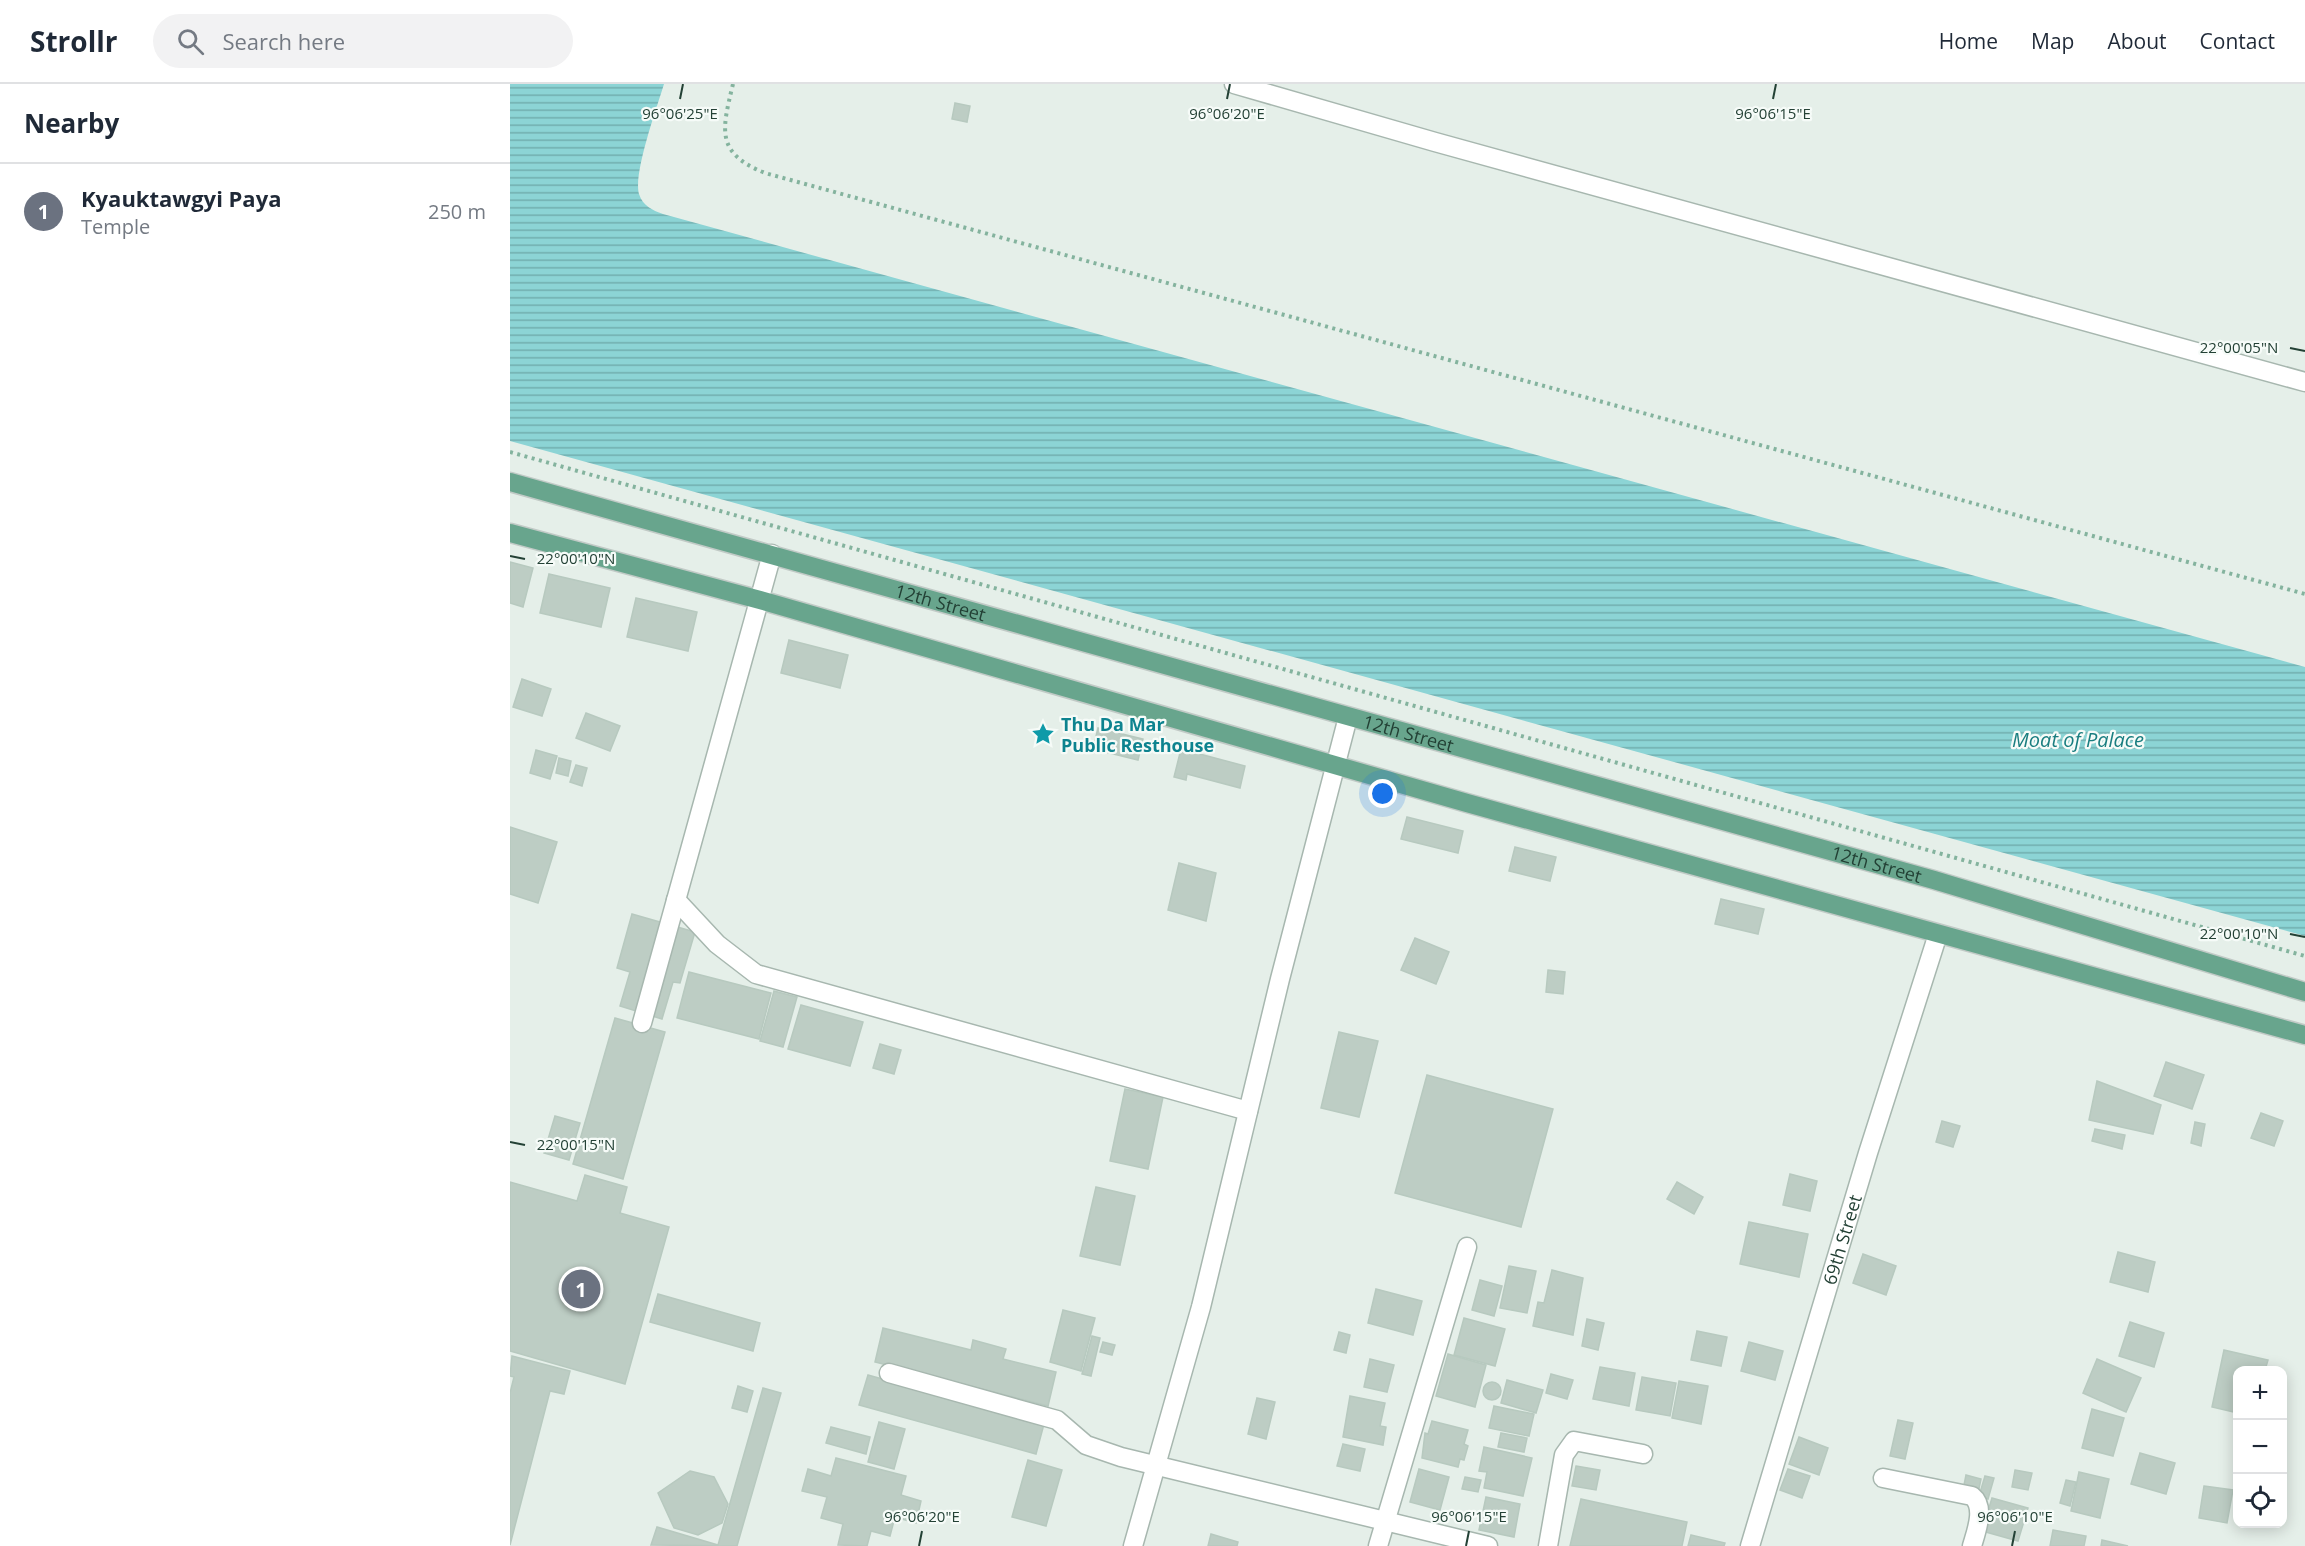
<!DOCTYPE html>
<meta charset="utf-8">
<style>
:root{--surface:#fff;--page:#f2f2f3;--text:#1f2937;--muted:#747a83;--line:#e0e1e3;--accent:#111827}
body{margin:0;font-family:"Open Sans",sans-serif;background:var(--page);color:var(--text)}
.controls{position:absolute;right:18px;bottom:18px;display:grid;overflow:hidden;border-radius:12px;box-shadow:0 3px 15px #0003}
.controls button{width:54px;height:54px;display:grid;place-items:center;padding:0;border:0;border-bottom:2px solid var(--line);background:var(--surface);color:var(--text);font:30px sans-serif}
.you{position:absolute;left:873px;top:710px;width:21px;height:21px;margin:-15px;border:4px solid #fff;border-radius:50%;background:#1a73e8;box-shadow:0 0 0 9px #1a73e833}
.badge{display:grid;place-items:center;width:39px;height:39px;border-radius:50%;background:var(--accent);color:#fff;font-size:20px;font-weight:700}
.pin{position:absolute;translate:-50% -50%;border:3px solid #fff;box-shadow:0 2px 6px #0006}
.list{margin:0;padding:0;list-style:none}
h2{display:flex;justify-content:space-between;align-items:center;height:78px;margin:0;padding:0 24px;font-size:26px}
h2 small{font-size:20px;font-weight:400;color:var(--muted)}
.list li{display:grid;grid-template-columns:39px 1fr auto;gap:18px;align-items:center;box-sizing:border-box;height:96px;padding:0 24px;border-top:2px solid var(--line)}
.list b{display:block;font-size:22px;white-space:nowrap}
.list p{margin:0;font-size:20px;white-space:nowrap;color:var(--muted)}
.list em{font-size:20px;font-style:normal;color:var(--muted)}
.icon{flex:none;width:33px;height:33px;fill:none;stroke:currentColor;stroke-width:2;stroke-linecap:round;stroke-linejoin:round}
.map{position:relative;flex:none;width:1795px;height:1462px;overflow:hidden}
header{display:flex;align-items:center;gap:36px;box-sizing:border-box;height:84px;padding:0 30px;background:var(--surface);border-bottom:2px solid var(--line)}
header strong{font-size:28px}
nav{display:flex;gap:33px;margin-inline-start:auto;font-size:21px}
.search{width:420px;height:54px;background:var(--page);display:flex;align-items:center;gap:15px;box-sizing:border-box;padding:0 21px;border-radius:33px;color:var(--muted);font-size:22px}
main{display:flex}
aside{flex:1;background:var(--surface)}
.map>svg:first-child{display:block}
.water{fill:url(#water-rules)}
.building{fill:#bdcdc4;stroke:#b7c9bf;stroke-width:1.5}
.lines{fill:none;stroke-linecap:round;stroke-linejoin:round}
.minor-casing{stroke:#a7b7af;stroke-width:21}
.major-casing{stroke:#c1cac6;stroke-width:21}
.path{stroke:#84b39e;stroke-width:4;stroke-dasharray:3 4.5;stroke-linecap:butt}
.minor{stroke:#fff;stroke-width:18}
.major{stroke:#68a58d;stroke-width:18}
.ticks{fill:none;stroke:#234135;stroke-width:2}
.labels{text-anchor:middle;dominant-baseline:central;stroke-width:4.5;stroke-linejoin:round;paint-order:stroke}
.street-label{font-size:18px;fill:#234135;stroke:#f6fbf8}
.culture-label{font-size:18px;font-weight:bold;fill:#0d838f;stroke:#f6fbf8;text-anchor:start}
.water-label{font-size:20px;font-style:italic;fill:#1a7e80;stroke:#f6fbf8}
.ticks-label{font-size:15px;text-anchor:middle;fill:#234135;stroke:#f6fbf8;stroke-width:4.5;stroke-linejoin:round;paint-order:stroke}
</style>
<header>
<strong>Strollr</strong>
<div class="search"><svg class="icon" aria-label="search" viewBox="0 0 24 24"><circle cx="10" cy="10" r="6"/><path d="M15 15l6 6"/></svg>Search here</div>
<nav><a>Home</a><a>Map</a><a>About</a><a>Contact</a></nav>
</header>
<main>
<aside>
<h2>Nearby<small></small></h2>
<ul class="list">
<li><span class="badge" style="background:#6b7280">1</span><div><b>Kyauktawgyi Paya</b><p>Temple</p></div><em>250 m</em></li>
</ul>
</aside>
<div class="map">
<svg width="1795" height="1462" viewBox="0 0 1795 1462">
<defs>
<pattern id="water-rules" width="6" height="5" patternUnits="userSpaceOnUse" patternTransform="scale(1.5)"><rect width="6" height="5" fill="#8cd4d5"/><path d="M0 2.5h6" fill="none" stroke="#72aeae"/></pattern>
</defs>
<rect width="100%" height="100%" fill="#e5efe9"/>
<path class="water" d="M0,0H154C147,23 123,90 129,110C133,122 142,126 153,130L1795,583V852L0,357Z"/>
<g class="building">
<path d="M445,19L460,22L457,38L442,35Z"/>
<path d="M0,478L23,484L13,523L0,519Z"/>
<path d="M39,490L100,504L91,543L30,529Z"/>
<path d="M126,514L187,528L178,567L117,553Z"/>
<path d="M279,556L338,571L330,604L271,589Z"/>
<path d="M12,595L41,605L32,632L3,623Z"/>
<path d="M76,629L110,642L100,667L66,654Z"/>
<path d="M588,644L633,655L628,676L583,665Z"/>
<path d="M671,665L735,682L730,704L677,690L676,696L664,693Z"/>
<path d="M26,666L47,672L40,695L20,689Z"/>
<path d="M49,674L61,677L58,692L46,689Z"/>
<path d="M66,681L77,684L72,702L60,698Z"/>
<path d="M897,733L953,747L948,769L891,755Z"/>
<path d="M0,743L47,758L28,819L0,810Z"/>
<path d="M1005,763L1046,773L1040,797L999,787Z"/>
<path d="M669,779L706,789L696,837L658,826Z"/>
<path d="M1211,815L1254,825L1248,850L1205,840Z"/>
<path d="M122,830L185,848L170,899L163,898L152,935L110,922L120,888L107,884Z"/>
<path d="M905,854L939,868L926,900L891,886Z"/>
<path d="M1038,886L1055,888L1053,910L1036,908Z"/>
<path d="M179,888L261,909L249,955L167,934Z"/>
<path d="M264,907L287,913L273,963L250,957Z"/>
<path d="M291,921L353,938L340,982L278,965Z"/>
<path d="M105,934L155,948L113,1095L63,1080Z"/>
<path d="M829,948L868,957L849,1033L811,1024Z"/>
<path d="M370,960L391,966L384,990L363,984Z"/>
<path d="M1656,978L1694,991L1682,1025L1644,1012Z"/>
<path d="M917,991L1043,1025L1011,1143L885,1109Z"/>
<path d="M1587,997L1651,1021L1643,1050L1579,1036Z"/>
<path d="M615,1005L653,1013L638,1085L600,1077Z"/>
<path d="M1751,1029L1773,1037L1764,1062L1741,1054Z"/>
<path d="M45,1032L70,1039L59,1076L34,1069Z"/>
<path d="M1432,1037L1450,1042L1443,1063L1426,1058Z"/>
<path d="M1685,1038L1695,1040L1691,1062L1681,1059Z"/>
<path d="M1585,1045L1615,1051L1612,1065L1582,1057Z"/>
<path d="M1280,1090L1307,1097L1300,1127L1273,1121Z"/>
<path d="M75,1091L117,1103L110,1129L159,1143L115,1300L0,1267V1098L67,1117Z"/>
<path d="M1167,1098L1193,1113L1184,1130L1157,1115Z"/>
<path d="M586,1103L625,1112L610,1181L570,1172Z"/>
<path d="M1239,1138L1298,1150L1289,1193L1230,1180Z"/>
<path d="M1608,1168L1645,1178L1638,1208L1600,1198Z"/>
<path d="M1353,1170L1386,1182L1376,1211L1343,1199Z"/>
<path d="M999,1182L1026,1187L1017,1229L990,1224Z"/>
<path d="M1042,1186L1073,1194L1063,1251L1023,1242L1028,1218L1034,1219Z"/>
<path d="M970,1196L992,1202L984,1232L962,1226Z"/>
<path d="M866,1205L912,1217L903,1251L858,1239Z"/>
<path d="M148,1210L250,1239L243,1267L140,1238Z"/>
<path d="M553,1226L585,1234L571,1287L540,1278Z"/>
<path d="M954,1234L995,1245L985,1282L944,1271Z"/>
<path d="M1077,1235L1094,1239L1088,1266L1072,1262Z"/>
<path d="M1620,1238L1654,1249L1644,1283L1609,1272Z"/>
<path d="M373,1244L461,1266L463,1256L496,1265L493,1275L546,1288L538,1322L365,1278Z"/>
<path d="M1187,1247L1217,1253L1211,1282L1181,1276Z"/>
<path d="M829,1248L840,1251L836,1269L824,1266Z"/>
<path d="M582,1252L590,1254L581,1292L572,1290Z"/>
<path d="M593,1258L605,1261L602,1271L590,1268Z"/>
<path d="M1239,1258L1273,1267L1265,1296L1231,1287Z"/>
<path d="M1714,1266L1758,1276L1755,1286H1728V1329L1702,1323Z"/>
<path d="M938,1270L976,1281L965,1323L926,1312Z"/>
<path d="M2,1272L60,1287L54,1310L40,1307L0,1461V1309L4,1293L0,1292Z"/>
<path d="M860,1275L884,1281L877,1308L854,1303Z"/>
<path d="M1587,1275L1631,1294L1616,1328L1573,1309Z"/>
<path d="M1090,1283L1125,1289L1119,1322L1083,1315Z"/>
<path d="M1041,1290L1063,1296L1057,1315L1036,1309Z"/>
<path d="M358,1291L534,1340L526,1370L349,1321Z"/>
<path d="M1132,1293L1166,1299L1160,1332L1126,1326Z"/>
<path d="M997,1296L1033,1306L1026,1329L991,1319Z"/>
<path d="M1169,1297L1198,1302L1191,1340L1162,1334Z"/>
<circle cx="982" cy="1307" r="9"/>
<path d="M228,1302L243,1307L237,1328L222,1324Z"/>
<path d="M253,1304L271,1309L227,1462L141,1461L147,1443L208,1461Z"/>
<path d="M840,1312L875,1319L870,1342L876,1343L873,1361L833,1353Z"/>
<path d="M747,1314L765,1318L756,1355L738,1350Z"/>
<path d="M984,1322L1024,1330L1019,1352L979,1344Z"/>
<path d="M1582,1325L1614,1334L1603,1372L1572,1364Z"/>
<path d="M1388,1336L1403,1339L1395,1375L1380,1372Z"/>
<path d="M922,1337L958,1346L954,1360L958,1362L954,1376L950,1375L948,1383L912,1374L915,1349L918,1350Z"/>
<path d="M369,1338L395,1345L384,1385L358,1378Z"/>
<path d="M321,1343L360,1353L356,1370L316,1359Z"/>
<path d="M991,1349L1017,1354L1014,1368L988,1363Z"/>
<path d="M1289,1353L1318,1364L1309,1391L1279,1380Z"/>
<path d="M833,1360L855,1365L850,1387L827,1382Z"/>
<path d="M974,1363L1022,1374L1013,1412L974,1404L977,1388L969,1387Z"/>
<path d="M1630,1369L1665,1379L1656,1410L1621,1400Z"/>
<path d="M326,1374L396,1392L391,1411L411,1417L406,1439L385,1433L380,1452L361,1447L357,1462L328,1461L333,1440L311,1434L317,1413L292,1407L298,1385L321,1392Z"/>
<path d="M518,1376L552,1386L536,1442L502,1433Z"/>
<path d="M1066,1382L1090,1386L1086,1406L1062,1402Z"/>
<path d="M909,1385L939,1393L930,1426L900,1418Z"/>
<path d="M1278,1385L1300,1392L1292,1414L1270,1406Z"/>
<path d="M1505,1386L1522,1389L1518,1406L1502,1403Z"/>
<path d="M180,1387L204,1393L218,1420L212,1439L188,1451L164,1444L148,1409Z"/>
<path d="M1569,1388L1599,1395L1590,1434L1561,1427Z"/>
<path d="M1456,1391L1471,1395L1468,1409L1453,1406Z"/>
<path d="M1475,1392L1484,1394L1478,1415L1469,1412Z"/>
<path d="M955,1393L971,1396L968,1408L952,1405Z"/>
<path d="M1556,1396L1566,1398L1560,1422L1550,1419Z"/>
<path d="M1694,1402L1723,1406L1717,1439L1689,1434Z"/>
<path d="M976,1413L1010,1420L1004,1453L969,1446Z"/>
<path d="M1482,1414L1518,1424L1508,1457L1472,1447Z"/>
<path d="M1071,1415L1177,1438L1172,1462H1060Z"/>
<path d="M1543,1446L1576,1452L1574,1462H1540Z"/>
<path d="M701,1450L728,1458L727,1462H698Z"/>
<path d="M1181,1451L1215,1459L1214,1462H1178Z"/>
<path d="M1592,1456L1618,1462H1591Z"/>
</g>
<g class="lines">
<g class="minor-casing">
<g id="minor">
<path d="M724,0L925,58L1795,298"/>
<path d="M166,816L207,860L246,890L738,1027"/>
<path d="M132,939L262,470"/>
<path d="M379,1289L547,1336L576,1361L611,1373L978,1462"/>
<path d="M1373,1394L1462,1412C1476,1423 1466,1448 1462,1462"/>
<path d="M623,1462L691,1223L770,895L838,633"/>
<path d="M868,1462L957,1163"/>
<path d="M1038,1462L1054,1371L1064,1357L1133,1370"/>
<path id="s1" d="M1240,1462L1358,1069L1428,850"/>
</g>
</g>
<g class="major-casing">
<g id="major">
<path id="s2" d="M0,398L1424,796L1795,908"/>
<path d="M0,449L250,516L957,719L1795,951"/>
</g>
</g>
<g class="path">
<path d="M223,0C212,46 205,69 255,89L1795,510"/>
<path d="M0,368L1795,872"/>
</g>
<use href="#minor" class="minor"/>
<use href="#major" class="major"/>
</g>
<path class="ticks" d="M170,15L173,0M717,15L720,0M1263,15L1266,0M1780,264L1795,267M0,472L15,475M1780,850L1795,853M0,1058L15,1061M409,1462L412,1447M956,1462L959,1447M1502,1462L1505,1447"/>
<defs>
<g id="sight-bare" transform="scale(1.8)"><path d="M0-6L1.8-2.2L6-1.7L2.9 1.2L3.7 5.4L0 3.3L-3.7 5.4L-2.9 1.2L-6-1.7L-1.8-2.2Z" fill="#0f9aa8" stroke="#f6fbf8" stroke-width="2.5" paint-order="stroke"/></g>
</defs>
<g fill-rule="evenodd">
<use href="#sight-bare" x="533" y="650"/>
</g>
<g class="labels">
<g class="street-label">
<text stroke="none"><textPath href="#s2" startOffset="447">12th Street</textPath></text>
<text stroke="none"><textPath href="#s2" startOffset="933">12th Street</textPath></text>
<text stroke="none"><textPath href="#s2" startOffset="1419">12th Street</textPath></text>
<text stroke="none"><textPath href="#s1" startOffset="320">69th Street</textPath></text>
</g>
<g class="culture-label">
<text x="551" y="640">Thu Da Mar<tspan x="551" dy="21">Public Resthouse</tspan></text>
</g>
<g class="water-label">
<text x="1568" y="655">Moat of Palace</text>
</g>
</g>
<g class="ticks-label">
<text x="170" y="35">96°06'25"E</text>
<text x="717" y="35">96°06'20"E</text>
<text x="1263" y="35">96°06'15"E</text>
<text x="1729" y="269">22°00'05"N</text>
<text x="66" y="480">22°00'10"N</text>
<text x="1729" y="855">22°00'10"N</text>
<text x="66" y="1066">22°00'15"N</text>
<text x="412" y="1438">96°06'20"E</text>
<text x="959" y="1438">96°06'15"E</text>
<text x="1505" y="1438">96°06'10"E</text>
</g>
</svg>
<div class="controls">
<button>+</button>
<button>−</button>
<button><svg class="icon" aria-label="locate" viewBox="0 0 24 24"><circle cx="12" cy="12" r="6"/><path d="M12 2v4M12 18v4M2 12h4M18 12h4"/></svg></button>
</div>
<div class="you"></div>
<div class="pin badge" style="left:71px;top:1205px;background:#6b7280">1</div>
</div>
</main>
